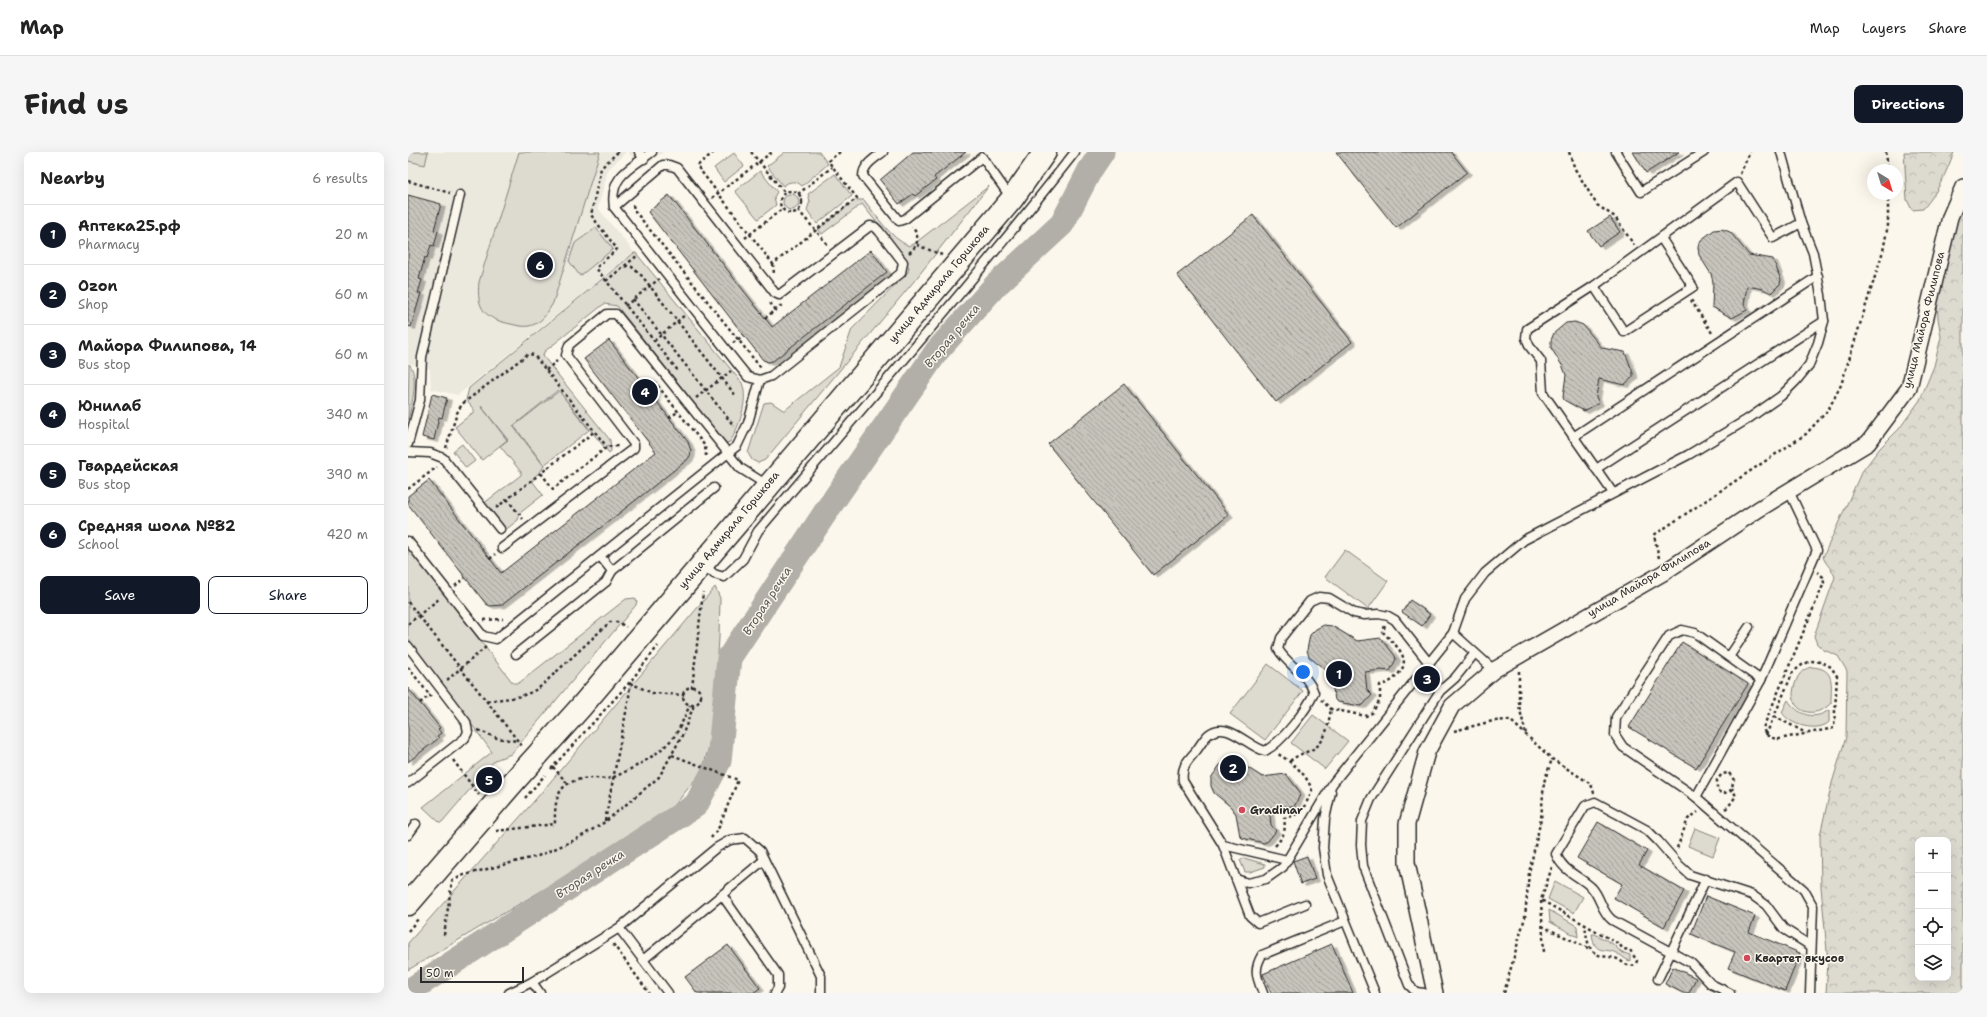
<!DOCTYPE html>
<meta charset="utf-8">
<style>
:root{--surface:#fff;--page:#f6f6f6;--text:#222;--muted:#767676;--line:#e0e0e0;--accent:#111827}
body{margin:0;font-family:"Shantell Sans",sans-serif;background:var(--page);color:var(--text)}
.controls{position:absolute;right:12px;bottom:12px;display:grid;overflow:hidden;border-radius:8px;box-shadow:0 4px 16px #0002}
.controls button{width:36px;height:36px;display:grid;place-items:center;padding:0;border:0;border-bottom:1px solid var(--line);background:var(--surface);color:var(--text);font:20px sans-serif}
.compass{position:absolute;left:1459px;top:12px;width:36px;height:36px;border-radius:50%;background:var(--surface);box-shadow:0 4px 16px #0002;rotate:142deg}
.scale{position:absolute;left:12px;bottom:10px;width:104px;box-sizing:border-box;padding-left:4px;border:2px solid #2b2b2b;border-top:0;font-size:11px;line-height:14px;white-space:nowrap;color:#2b2b2b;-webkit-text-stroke:3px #fbf7ec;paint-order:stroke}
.you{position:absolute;left:895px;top:520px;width:14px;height:14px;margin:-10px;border:3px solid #fff;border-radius:50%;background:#1a73e8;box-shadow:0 0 0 6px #1a73e833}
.badge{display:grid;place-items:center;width:26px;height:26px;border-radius:50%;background:var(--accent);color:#fff;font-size:13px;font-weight:700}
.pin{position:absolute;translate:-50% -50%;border:2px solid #fff;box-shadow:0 1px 4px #0006}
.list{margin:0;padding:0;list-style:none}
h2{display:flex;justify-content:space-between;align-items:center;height:52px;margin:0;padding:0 16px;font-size:17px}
h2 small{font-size:13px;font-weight:400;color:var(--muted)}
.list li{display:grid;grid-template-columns:26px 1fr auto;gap:12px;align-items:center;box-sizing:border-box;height:60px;padding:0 16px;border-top:1px solid var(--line)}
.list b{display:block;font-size:15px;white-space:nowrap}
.list p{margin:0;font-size:13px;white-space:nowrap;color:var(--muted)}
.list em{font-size:13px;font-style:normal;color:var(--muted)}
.actions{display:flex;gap:8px;padding:12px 16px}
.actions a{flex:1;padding:9px 0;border:1px solid var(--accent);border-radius:8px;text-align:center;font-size:14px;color:var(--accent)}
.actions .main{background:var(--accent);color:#fff}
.icon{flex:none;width:22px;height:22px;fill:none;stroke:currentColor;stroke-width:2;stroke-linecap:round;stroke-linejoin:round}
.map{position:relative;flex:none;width:1555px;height:841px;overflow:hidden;border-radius:8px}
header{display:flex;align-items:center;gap:24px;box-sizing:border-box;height:56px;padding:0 20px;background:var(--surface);border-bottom:1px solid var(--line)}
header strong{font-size:19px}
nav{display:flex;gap:22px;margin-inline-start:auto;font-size:14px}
.intro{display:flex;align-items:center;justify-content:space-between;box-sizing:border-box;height:96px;padding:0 24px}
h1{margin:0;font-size:28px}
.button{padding:10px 18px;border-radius:8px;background:var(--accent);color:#fff;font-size:14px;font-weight:700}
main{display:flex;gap:24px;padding:0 24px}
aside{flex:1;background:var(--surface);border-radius:8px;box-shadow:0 4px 16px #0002}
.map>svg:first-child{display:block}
.built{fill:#ebe8de}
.green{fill:#dddad0;stroke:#84827e}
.forest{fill:url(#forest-crowns);stroke:#84827e;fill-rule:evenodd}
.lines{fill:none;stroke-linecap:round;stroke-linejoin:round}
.river{stroke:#b1afa7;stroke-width:25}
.building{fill:url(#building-back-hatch);stroke:#2b2b2b;filter:url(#shadow)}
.lane-casing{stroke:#2b2b2b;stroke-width:11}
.street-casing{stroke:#2b2b2b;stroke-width:18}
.primary-casing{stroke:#2b2b2b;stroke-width:25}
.path{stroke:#2b2b2b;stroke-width:2.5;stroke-dasharray:3 3;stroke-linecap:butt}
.lane{stroke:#fbf7ec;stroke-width:8}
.street{stroke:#fbf7ec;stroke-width:15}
.primary{stroke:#fbf7ec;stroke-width:22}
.poi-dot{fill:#d1495b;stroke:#fbf7ec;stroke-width:1.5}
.labels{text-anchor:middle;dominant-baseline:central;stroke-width:3;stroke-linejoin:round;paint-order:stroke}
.street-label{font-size:11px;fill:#2b2b2b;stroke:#fbf7ec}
.poi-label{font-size:11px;font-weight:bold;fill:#2b2b2b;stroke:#fbf7ec;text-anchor:start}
.water-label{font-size:12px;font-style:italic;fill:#5a5956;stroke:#fbf7ec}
</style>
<header>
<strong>Map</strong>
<nav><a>Map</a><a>Layers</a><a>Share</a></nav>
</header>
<div class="intro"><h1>Find us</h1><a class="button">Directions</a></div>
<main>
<aside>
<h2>Nearby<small>6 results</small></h2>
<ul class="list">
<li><span class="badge">1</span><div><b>Аптека25.рф</b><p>Pharmacy</p></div><em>20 m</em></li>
<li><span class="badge">2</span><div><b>Ozon</b><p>Shop</p></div><em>60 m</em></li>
<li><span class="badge">3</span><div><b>Майора Филипова, 14</b><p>Bus stop</p></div><em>60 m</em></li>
<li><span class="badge">4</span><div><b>Юнилаб</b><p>Hospital</p></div><em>340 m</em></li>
<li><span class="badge">5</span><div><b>Гвардейская</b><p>Bus stop</p></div><em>390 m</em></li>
<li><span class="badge">6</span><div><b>Средняя шола №82</b><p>School</p></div><em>420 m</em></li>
</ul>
<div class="actions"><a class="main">Save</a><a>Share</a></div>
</aside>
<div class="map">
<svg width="1555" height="841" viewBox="0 0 1555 841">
<defs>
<pattern id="forest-crowns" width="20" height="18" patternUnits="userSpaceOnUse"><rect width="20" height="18" fill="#dddad0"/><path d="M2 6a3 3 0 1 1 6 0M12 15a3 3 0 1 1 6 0" fill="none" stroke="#bebbb3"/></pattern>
<pattern id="building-back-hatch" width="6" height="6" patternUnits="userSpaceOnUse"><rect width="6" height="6" fill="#c7c4bc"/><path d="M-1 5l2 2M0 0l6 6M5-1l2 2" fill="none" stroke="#a29f99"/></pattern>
<filter id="shadow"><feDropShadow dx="4.5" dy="2.5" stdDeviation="0" flood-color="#0004"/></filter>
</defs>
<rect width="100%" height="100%" fill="#fbf7ec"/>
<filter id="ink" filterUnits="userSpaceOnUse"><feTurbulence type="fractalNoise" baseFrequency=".025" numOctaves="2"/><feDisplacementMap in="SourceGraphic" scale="8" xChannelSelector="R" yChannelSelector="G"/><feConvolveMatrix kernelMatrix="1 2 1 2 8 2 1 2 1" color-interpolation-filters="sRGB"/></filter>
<g filter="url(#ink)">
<g class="built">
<path d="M0,0H218L200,18L190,56L226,100L50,243L23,237L22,217L0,211Z"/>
<path d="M220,0H255L234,16Z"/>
</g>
<g class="green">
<path d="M0,0H20L17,13L0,9Z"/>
<path d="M111,0H192L145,151C140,159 136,168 127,172C119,176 111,174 103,172C77,167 68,157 71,130Z"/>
<path d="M377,0H411L420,12L394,34C388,28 381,29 375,34L359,14Z"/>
<path d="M326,1L336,14L316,30L306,16Z"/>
<path d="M352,19L369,40L366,45L368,53L350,67L327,39Z"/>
<path d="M427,22L444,44L409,72L399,58L402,49L400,42Z"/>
<path d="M581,34L507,128L357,308L350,311L344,308L340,301L356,251L363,250L375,258H377L431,215L444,177L500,120L501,115L470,75L469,71L454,52L414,82L410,77L447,48H456C469,64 482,86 501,94L506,92Z"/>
<circle cx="383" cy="50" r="8"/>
<path d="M188,76L205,97L172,124L161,109L167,91Z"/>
<path d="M226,101H228L334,231C341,248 331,275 322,290L318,291L209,154L196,152L136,200L135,204L202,288L203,299L201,301L150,238L105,274L136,314L133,319L125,326V330L135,343L112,361L110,368L96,379L75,352L113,323V320L92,294L100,288L73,254L99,288L74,308L47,275L67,259L58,248L61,236Z"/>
<path d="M1,212C11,222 4,254 0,267Z"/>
<path d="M151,239L181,278L136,313L106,274Z"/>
<path d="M54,292L67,309L58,316L45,299Z"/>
<path d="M0,396L105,531H111L218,447L227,446L229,449L228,453L103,602L87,608L34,670H31L15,655L84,600L0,486Z"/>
<path d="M937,398L980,429L960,457L917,425Z"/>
<path d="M307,435L312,446L311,486L307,547L302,591L294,619L266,654L241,675L0,818V791L127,648Z"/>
<path d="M860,512L895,539L857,588L822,562Z"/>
<path d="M1403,515C1428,516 1423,532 1423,551C1407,569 1377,560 1387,532C1390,523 1393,518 1403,515Z"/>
<path d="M1380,548C1390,563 1406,569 1421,558V570C1410,581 1380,573 1374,560Z"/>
<path d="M905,563L940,589L917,617L883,591Z"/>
<path d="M1287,676L1312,686L1305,704L1280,694Z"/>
<path d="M836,706L857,712V715L842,720H837L832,708Z"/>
<path d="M1147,729L1175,745L1166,761L1140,747Z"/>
<path d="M1141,758L1169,774L1170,785L1142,770Z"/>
<path d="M1187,782L1205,792L1213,800L1222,803V809C1217,808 1215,804 1210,802C1197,794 1187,805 1184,782Z"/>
</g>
<g class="forest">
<path d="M1496,0H1546C1538,21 1530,40 1515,57L1504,58L1499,48Z"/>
<path d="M1555,36V841H1418L1420,810L1413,735L1412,683L1424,631L1438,585L1439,519L1430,504L1416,498L1409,492L1406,484L1427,425C1424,416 1418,413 1415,405L1453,321L1472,296L1491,277L1512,248L1526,214L1533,185L1530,166L1528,134ZM1510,688H1540V826H1510Z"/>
</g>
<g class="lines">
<path class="river" d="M1,839L288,653L311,609L321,506L421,355L529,199L587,134L654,72L682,18L694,0"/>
</g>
<g class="building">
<path d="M505,0H558L526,25L528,28L507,44L505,42L491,52L472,28Z"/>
<path d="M928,0H1043L1059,20L988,76Z"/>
<path d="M1225,0H1271L1238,21Z"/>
<path d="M0,43L33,52L26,78L30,79L26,94L23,93L19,106L17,105L11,127L14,128L10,141H13L3,175L0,174Z"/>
<path d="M261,43L364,175L463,98L479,120L365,209L360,210L355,208L240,60Z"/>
<path d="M845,63L944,190L868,250L769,123Z"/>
<path d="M1202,65L1212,80L1191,94L1180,79Z"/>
<path d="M1314,77L1322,80L1341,103L1365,107L1373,128L1372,132L1363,141L1355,137L1339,134L1336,152L1339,158L1324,166L1304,155L1305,130L1303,122L1291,103L1290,95L1293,88L1306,78Z"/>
<path d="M1167,170L1175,173L1194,196L1217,200L1225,221V225L1216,233L1191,227L1188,245L1191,251L1176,259L1156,248L1155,245L1158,223L1155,215L1143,196V188L1146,181L1158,171Z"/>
<path d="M201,188L280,290L283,299L282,304L279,308L94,453L82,454L78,452L0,352V344L21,328L93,421L248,300L176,207Z"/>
<path d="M716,232L821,363L745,423L640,292Z"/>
<path d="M24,242L39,246L34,266L31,265L26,288L14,285Z"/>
<path d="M1002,448L1022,462L1014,474L994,460Z"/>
<path d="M916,473L924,474L949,489L973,486L987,504L988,507L982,519L973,518L957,520L959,538L964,543L955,553L952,554L930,550L927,548L923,526L919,519L901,505L899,498L902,483L908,477Z"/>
<path d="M1274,490L1340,532L1288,616L1221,575Z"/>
<path d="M0,536L32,576L30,577L33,581L29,584L31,586L0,610Z"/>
<path d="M820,609H829L854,625L878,622L892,640V643L886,655L877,654L861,656L863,673L868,679L860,689L856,691L834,686L832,684L828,662L823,655L806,641L803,634V626L812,613Z"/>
<path d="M1190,670L1239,699L1231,713L1276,739L1256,775L1206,746L1214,732L1169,706Z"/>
<path d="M899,704L907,727L893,732L885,709Z"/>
<path d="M1298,744L1347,764L1341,780L1392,801L1377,839L1320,816L1327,800L1283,782Z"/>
<path d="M924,792L945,841H863L855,822Z"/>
<path d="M320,793L352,836L345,841H289L277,825Z"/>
<path d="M1265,815L1288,826L1281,841H1275L1257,832Z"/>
</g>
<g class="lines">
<g class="lane-casing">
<g id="lane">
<path d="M231,0L236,7"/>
<path d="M475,0C466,7 455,13 455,24L491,69L497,67L574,5L603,46"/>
<path d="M1208,0L1233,40L1296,0"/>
<path d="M206,55L255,13H261L269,16L367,141L371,143L462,74L467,75L471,79L495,110L493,121L363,224L352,228"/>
<path d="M1186,134L1216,180L1285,135L1253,86"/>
<path d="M1165,285L1410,124"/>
<path d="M0,292L12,248L14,205L52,43"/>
<path d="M0,300L22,301L35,306L92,377"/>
<path d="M1188,317L1416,169"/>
<path d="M1381,339L1409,398L1353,528L1288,645L1396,738L1405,754L1402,841"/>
<path d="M1205,341L1135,241L1133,209L1122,195L1118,186L1119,177L1186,134L1329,30L1365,86L1393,71"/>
<path d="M0,389L75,484L88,487L329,294L340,271L352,228L340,225L331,214L206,55C201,24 223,16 244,0"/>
<path d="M94,396L226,296V292L158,203L161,193L199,162H208L332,316L359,333"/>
<path d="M295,412L306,422L316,425L335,407L350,379C456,254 565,130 667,0"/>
<path d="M204,419L306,336"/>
<path d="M1045,481L1057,447L1077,421L1116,388L1280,303L1340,267L1373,244L1388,229L1401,213L1410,191L1416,169L1413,143L1405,101L1393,71L1373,0"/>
<path d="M0,494L58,570L60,580L57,586L0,631"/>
<path d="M108,502L198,430L204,419L192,404"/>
<path d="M1321,505L1341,475"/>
<path d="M923,640L917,667L915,696L919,723L967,841"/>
<path d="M1288,645L1215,595L1207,583L1208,565L1261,484L1274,478L1287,481L1353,528"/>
<path d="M0,683L8,672"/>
<path d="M815,693L842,764L850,771L897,752"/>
<path d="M879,708L815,693L775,629C773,615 779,609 788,599C792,594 796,586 801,582C819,568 839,594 857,599C874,590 898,559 906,541C900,522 880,514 870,497L873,486L902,449L911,445L921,446L946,461L956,463L971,462L980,464L987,468L1021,511"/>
<path d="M828,727L840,731L858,727L875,715L925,631L1045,481L1086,518"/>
<path d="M314,743L370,823V836L367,841"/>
<path d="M211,776L308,696L322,688L337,686L352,699L413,824V841"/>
<path d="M235,808L356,708"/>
<path d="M1250,827L1298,727"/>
<path d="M124,830L211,776L260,841"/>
<path d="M101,841L124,830L132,841"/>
<path d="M855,841C849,826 845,818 854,803L937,769"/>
<path d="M1016,841L1008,840L1001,833L955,714L953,693L954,669L963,647L1032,539L1047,526L1067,501"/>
<path d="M1322,841L1303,832L1283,811L1204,768C1193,759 1193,746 1184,736C1172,724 1155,720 1148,702L1177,654L1187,650L1239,678L1250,689L1271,713L1282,723L1344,743L1358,753L1376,777L1403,794"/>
</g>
</g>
<g class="street-casing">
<path id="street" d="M1027,841L999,711V672L1019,600L1044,554L1086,518L1255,421L1351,357L1460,291L1501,236L1542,65L1555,35"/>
</g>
<g class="primary-casing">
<path id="primary" d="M0,752L108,627L172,556L604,47L637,0"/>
</g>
<g class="path">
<path d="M210,0L193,16L183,63L209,97L188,116L271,220"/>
<path d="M306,0L289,14L365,112L449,46L420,9L432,0"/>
<path d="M343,0L377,41"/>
<path d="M1161,0L1167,17L1189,53L1207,65L1226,93"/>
<path d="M1478,0L1480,18"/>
<path d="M1332,22L1342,0"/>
<path d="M0,29L42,41"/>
<circle cx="383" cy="50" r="11"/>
<path d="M390,42L424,15"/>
<path d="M304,46L364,0"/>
<path d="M225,53L226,58L353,216"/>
<path d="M390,58L420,93"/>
<path d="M337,86L374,57"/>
<path d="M509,93L534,103"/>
<path d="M501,101C511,93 512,84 504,75"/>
<path d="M365,112L366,122"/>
<path d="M217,114L224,115L234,124L328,244"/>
<path d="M198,129L230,103"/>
<path d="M225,147L326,274"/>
<path d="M1283,148L1304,181"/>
<path d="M362,151L368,158"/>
<path d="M217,154L251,127"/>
<path d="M357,166L374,153"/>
<path d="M246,189L278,162"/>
<path d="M325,191L336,183"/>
<path d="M138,218L149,209"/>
<path d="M246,229L297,294L298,304"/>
<path d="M288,246L323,219"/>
<path d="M261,266L271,259"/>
<path d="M38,296L49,261L54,252L120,202L126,203L199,295"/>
<path d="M133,321L145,337L199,295L211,294"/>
<path d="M0,337L29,315"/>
<path d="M99,347L115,367"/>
<path d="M88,356L187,279"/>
<path d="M1251,406L1246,383L1398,282L1420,258L1433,233L1475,99L1480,73V42"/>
<path d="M82,407L87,402"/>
<path d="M47,434L57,426"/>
<path d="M0,450L114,594"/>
<path d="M76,468L95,467"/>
<path d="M0,472L32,446"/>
<path d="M0,515L23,545"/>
<path d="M1111,519V554L1118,582"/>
<path d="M39,528L78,495"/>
<path d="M222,531L244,541L276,543"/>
<circle cx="284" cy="544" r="9"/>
<path d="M284,536L295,440"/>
<path d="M913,548L923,557L958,564L964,561L972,548V533C981,531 986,528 992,520C1004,505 985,491 975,480L977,473"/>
<path d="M79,549C98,546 115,547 132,535L202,470H210L218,475"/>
<path d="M12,551L22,543"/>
<path d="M1366,564L1398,581"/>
<path d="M70,578L89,586L109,589"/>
<path d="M1046,579L1085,569L1102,568L1144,607L1183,632L1186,641"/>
<path d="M1358,583L1385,520L1394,513L1403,509L1413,510L1423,515L1429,524L1426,576L1371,587C1362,586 1358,585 1355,576L1416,431L1415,425L1410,420"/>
<path d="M264,603L330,628L311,675L303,686"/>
<path d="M45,608L71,643"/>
<path d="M882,609C889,603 897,601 905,597C919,589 920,572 923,557"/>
<path d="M145,615L160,632"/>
<path d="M143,617L222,530L250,494"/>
<path d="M1321,621L1326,628L1323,638C1318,641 1314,643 1309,638V628L1314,622Z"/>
<path d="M117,646L137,623"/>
<path d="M1317,657L1320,655L1328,644L1324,636"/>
<path d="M197,669L221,545L222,531"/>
<path d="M88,679L147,672C146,642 152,627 185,626C192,626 201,628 206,625C228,615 249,604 265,586C272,577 277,563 282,553"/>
<path d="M867,694C876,684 878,679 876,666C895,663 896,655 904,639C900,623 884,610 870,602"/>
<path d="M1269,696L1280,667L1290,660"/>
<path d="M1144,715L1133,748L1211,792L1215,797L1222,798L1229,809L1227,813C1218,816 1214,808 1207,806C1203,805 1198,805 1194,804C1179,801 1179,786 1177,773"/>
<path d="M1133,749L1136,801"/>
<path d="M1134,774L1182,797"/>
<path d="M0,779L10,767"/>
<path d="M36,783L44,729L56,723L130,704L167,688L197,670L251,625L274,584L286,553"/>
<path d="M205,792L241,841"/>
<path d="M1096,841L1117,765L1121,721L1133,667L1136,630L1144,607"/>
</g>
<use href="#lane" class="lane"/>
<use href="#street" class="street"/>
<use href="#primary" class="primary"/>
</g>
</g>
<g class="poi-dot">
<circle cx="834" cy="658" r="4"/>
<circle cx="1339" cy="806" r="4"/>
</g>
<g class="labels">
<g class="street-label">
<text transform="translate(531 132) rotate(-50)">улица Адмирала Горшкова</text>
<text transform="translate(1516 168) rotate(-76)">улица Майора Филипова</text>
<text transform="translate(321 378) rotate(-50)">улица Адмирала Горшкова</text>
<text transform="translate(1241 426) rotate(-31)">улица Майора Филипова</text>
</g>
<g class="poi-label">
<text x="842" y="658">Gradinar</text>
<text x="1347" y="806">Квартет вкусов</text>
</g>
<g class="water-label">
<text transform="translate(544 184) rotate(-50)">Вторая речка</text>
<text transform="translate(359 449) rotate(-57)">Вторая речка</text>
<text transform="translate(182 722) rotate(-33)">Вторая речка</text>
</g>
</g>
</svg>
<div class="controls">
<button>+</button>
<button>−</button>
<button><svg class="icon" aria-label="locate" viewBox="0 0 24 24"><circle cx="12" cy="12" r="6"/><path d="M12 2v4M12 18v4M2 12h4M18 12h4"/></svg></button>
<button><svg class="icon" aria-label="layers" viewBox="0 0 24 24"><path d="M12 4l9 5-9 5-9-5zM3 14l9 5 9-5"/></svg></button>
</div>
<svg class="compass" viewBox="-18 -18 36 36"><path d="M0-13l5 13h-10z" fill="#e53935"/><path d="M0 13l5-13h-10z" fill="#767676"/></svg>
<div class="scale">50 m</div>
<div class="you"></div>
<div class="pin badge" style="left:931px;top:522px">1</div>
<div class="pin badge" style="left:825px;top:616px">2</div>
<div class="pin badge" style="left:1019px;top:527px">3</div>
<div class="pin badge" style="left:237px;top:240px">4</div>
<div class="pin badge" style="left:81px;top:628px">5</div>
<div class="pin badge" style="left:132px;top:113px">6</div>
</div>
</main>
